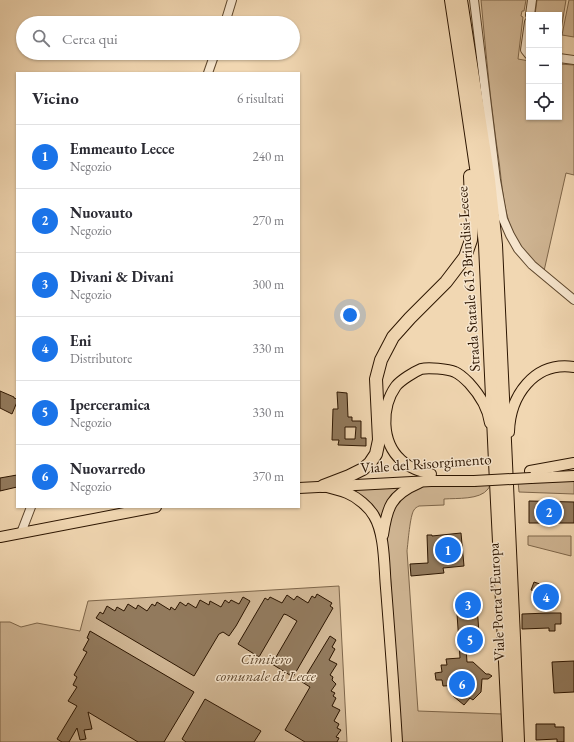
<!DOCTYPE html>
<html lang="it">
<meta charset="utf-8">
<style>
:root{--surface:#fff;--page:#f2f2f3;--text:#2b2b33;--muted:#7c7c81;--line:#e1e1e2;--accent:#1a73e8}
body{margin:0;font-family:"EB Garamond",serif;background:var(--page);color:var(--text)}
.controls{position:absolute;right:12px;top:12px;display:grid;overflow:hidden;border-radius:0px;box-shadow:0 1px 3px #0004}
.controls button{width:36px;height:36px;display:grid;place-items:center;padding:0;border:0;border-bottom:1px solid var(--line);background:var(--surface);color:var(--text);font:20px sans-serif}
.you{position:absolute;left:350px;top:315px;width:14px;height:14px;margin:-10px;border:3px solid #fff;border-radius:50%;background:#1a73e8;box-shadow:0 0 0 6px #1a73e833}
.badge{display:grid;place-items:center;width:26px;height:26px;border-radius:50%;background:var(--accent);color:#fff;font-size:13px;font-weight:700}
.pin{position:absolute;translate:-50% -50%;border:2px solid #fff;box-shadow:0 1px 4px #0006}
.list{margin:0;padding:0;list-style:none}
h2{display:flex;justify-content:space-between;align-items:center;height:52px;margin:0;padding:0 16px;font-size:17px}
h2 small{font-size:13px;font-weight:400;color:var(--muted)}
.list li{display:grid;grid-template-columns:26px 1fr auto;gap:12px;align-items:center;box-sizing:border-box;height:64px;padding:0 16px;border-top:1px solid var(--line)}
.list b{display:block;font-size:15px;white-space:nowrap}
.list p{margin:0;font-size:13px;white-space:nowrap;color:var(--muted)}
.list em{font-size:13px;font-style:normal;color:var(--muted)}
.icon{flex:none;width:22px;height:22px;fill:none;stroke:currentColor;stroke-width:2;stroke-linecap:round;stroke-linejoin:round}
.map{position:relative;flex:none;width:574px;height:742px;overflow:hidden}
.search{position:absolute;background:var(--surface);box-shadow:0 1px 3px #0004;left:16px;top:16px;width:284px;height:44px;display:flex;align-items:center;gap:10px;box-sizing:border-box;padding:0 14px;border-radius:22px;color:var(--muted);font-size:15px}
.panel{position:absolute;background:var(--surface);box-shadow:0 1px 3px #0004;left:16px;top:72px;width:284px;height:436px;border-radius:0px}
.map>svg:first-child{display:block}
.green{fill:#d0b694;stroke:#7e664a}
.building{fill:#927a5d;stroke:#2c1500;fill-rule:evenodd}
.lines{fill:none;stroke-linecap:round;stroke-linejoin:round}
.minor-casing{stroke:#5d462c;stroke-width:10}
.major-casing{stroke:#2c1500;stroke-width:12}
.highway-casing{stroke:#2c1500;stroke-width:14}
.minor{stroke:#f6e5cd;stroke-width:8}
.major{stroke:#f1d7b2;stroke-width:10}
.highway{stroke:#f1d7b2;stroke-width:12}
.major-bridge-casing{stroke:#2c1500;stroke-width:12;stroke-linecap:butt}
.major-bridge{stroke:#f1d7b2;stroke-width:10}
.labels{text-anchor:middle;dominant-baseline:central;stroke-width:3;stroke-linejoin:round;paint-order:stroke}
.street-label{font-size:15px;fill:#2c1500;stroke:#f6e5cd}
.park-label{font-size:15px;font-style:italic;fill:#5d452c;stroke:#f6e5cd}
</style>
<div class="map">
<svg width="574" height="742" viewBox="0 0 574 742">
<rect width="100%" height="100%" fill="#f1d7b2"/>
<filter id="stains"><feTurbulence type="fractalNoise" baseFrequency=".005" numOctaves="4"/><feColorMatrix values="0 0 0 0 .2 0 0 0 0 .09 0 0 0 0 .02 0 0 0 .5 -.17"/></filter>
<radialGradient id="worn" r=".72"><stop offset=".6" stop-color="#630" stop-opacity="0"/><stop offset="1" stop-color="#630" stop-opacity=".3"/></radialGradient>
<g class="green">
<path d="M481,0H526L524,11H522L521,16L523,17L518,59L529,61V117H559V64L574,65V175L566,173L544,271C531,259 519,247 512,230C503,209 502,184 499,161C491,108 486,54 481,0Z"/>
<path d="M537,0H566L559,42V15H535Z"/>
<path d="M569,0H574V37L562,35Z"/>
<path d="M574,478V494L519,492L518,481Z"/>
<path d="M491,482C490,483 489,488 488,489C480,500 457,498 444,499V505L419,506C417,507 415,508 414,510C410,515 408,543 407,551L418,711L502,714L503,742H401L391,598C392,576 387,555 387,533C388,515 397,496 414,489C424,485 434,485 445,485C460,484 475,483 491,482Z"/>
<path d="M401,487L382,522L352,490Z"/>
<path d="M528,536H571V556L528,545Z"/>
<path d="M339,586L347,742H0V622H10L21,627L37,623L80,631L88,601Z"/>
</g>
<g class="building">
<path d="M0,391L14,397V398L17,399V402L12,414L0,408Z"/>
<path d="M337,392L347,393L348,417H352V421H361V438H366V446L338,445L339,440H332L333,409H338ZM345,427H356L355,439H345Z"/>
<path d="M17,475V487L0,491V478Z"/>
<path d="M529,501L574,502V523H529Z"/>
<path d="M461,533L464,566L443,568L444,573L411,576L410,564L428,563L427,535H432V536Z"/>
<path d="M534,582L543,585L540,593L531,590Z"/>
<path d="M317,594L332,603L330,606L333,608L293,677L272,664L297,621L287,615L284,614L259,657L238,644L265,598L268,600L270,597L282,603L287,595L294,600L297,596L308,603L312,596L315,598Z"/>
<path d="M243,597L250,601L236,626L229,636L223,632L219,634L194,676L96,618L100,612L103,614L107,606L115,611L117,607L124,611L128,604L136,609L138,605L147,611L152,604L155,606L157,602L170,610L171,607L175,610L180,602L186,606L188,603L196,608L200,600L209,605L210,601L221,607L225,600L229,603L231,600L239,604Z"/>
<path d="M478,597L479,611H477L478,619L479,634H481L482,646L466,648L467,662H473L486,674H489L492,676L488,679H482L481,692L473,700L470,698L464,705L453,696L463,685L443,686L442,680H436L435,673L442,672L441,665H447L446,659L460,658L456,599Z"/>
<path d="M549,613H561V624H555V631H549V628L522,629V614Z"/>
<path d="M90,631L194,692L164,742H138L88,712L92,729L84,730L86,739L80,740L77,728L69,742H62L57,739L77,706L68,701L77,687L73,685L77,677L74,675L87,652L83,650L89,639L87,638Z"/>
<path d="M330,636L336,640L332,647L335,649L329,660L337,664L330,675L333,677L332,680L336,684L331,691L335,693L333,696L336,698L332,706L340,710L334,721L339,724L337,728L341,730L336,737L339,738L337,742H305L285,730L310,687L302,682Z"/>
<path d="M574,661V692L554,693L552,662Z"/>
<path d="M205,699L261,731L254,742H186L182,739Z"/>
<path d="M536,724H555V727H564V742H557V739L536,740Z"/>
</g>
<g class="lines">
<g class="minor-casing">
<g id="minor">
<path d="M474,0L496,180L503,219L510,235L518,249L532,265L574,300"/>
<path d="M530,15L532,0"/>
<path d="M529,22L525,50L529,55"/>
<path d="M225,23L232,0"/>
<path d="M559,58L574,60"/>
<path d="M208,73L215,53"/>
<path d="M21,533L31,507"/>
</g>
</g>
<g class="major-casing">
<g id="major">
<path d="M509,432C510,396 534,361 574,367"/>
<path d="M530,471L574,463"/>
<path d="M431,474C420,471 409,468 401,460C381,442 381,407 396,386C401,380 414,372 421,369C428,367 448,369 455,372C460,374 465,379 469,383C479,394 488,408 490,423"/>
<path d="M531,478L574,476"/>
<path d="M323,486C331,488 339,490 347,493C357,497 369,507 374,516C385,534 384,567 386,588C390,639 394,690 397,742"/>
<path d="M299,488L431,481H474"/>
<path d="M383,535C387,507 391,495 419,483"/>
<path d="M0,537L156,507"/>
</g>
</g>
<g class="highway-casing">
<g id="highway">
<path d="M451,0L463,79L478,181L485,245L495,462L509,742"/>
<path d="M461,0L489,180L496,245L514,638L518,742"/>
<path d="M323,486L349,476L363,469L370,463L376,454L379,440L376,379L381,360L393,337L410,318L446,282L465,257L471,240L472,224L470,176"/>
</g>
</g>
<use href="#minor" class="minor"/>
<use href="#major" class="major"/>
<use href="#highway" class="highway"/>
<g class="major-bridge-casing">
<path id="major-bridge" d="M474,481L531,478"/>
</g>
<use href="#major-bridge" class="major-bridge"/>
</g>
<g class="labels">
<g class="street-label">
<text transform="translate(468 279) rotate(-94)">Strada Statale 613 Brindisi-Lecce</text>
<text transform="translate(426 463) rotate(-4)">Viale del Risorgimento</text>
<text transform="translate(496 602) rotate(-93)">Viale Porta d'Europa</text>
</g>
<g class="park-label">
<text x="266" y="658">Cimitero<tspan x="266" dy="17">comunale di Lecce</tspan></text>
</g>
</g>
<rect width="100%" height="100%" filter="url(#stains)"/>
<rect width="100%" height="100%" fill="url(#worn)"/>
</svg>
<div class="controls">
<button>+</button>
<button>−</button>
<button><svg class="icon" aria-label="locate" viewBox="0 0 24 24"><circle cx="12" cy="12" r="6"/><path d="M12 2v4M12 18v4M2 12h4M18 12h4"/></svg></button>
</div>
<div class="you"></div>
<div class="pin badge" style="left:448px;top:550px">1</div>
<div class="pin badge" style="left:549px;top:512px">2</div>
<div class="pin badge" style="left:468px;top:605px">3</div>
<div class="pin badge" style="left:546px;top:597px">4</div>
<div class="pin badge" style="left:470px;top:640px">5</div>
<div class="pin badge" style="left:462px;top:684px">6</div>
<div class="search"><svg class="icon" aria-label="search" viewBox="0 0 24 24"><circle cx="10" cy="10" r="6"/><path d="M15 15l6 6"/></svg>Cerca qui</div>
<section class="panel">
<h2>Vicino<small>6 risultati</small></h2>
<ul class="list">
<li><span class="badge">1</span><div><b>Emmeauto Lecce</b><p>Negozio</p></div><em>240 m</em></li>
<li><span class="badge">2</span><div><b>Nuovauto</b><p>Negozio</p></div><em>270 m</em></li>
<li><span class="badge">3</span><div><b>Divani &amp; Divani</b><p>Negozio</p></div><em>300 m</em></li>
<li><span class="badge">4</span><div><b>Eni</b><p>Distributore</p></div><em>330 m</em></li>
<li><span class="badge">5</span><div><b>Iperceramica</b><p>Negozio</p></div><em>330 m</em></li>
<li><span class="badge">6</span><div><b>Nuovarredo</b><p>Negozio</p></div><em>370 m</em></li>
</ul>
</section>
</div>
